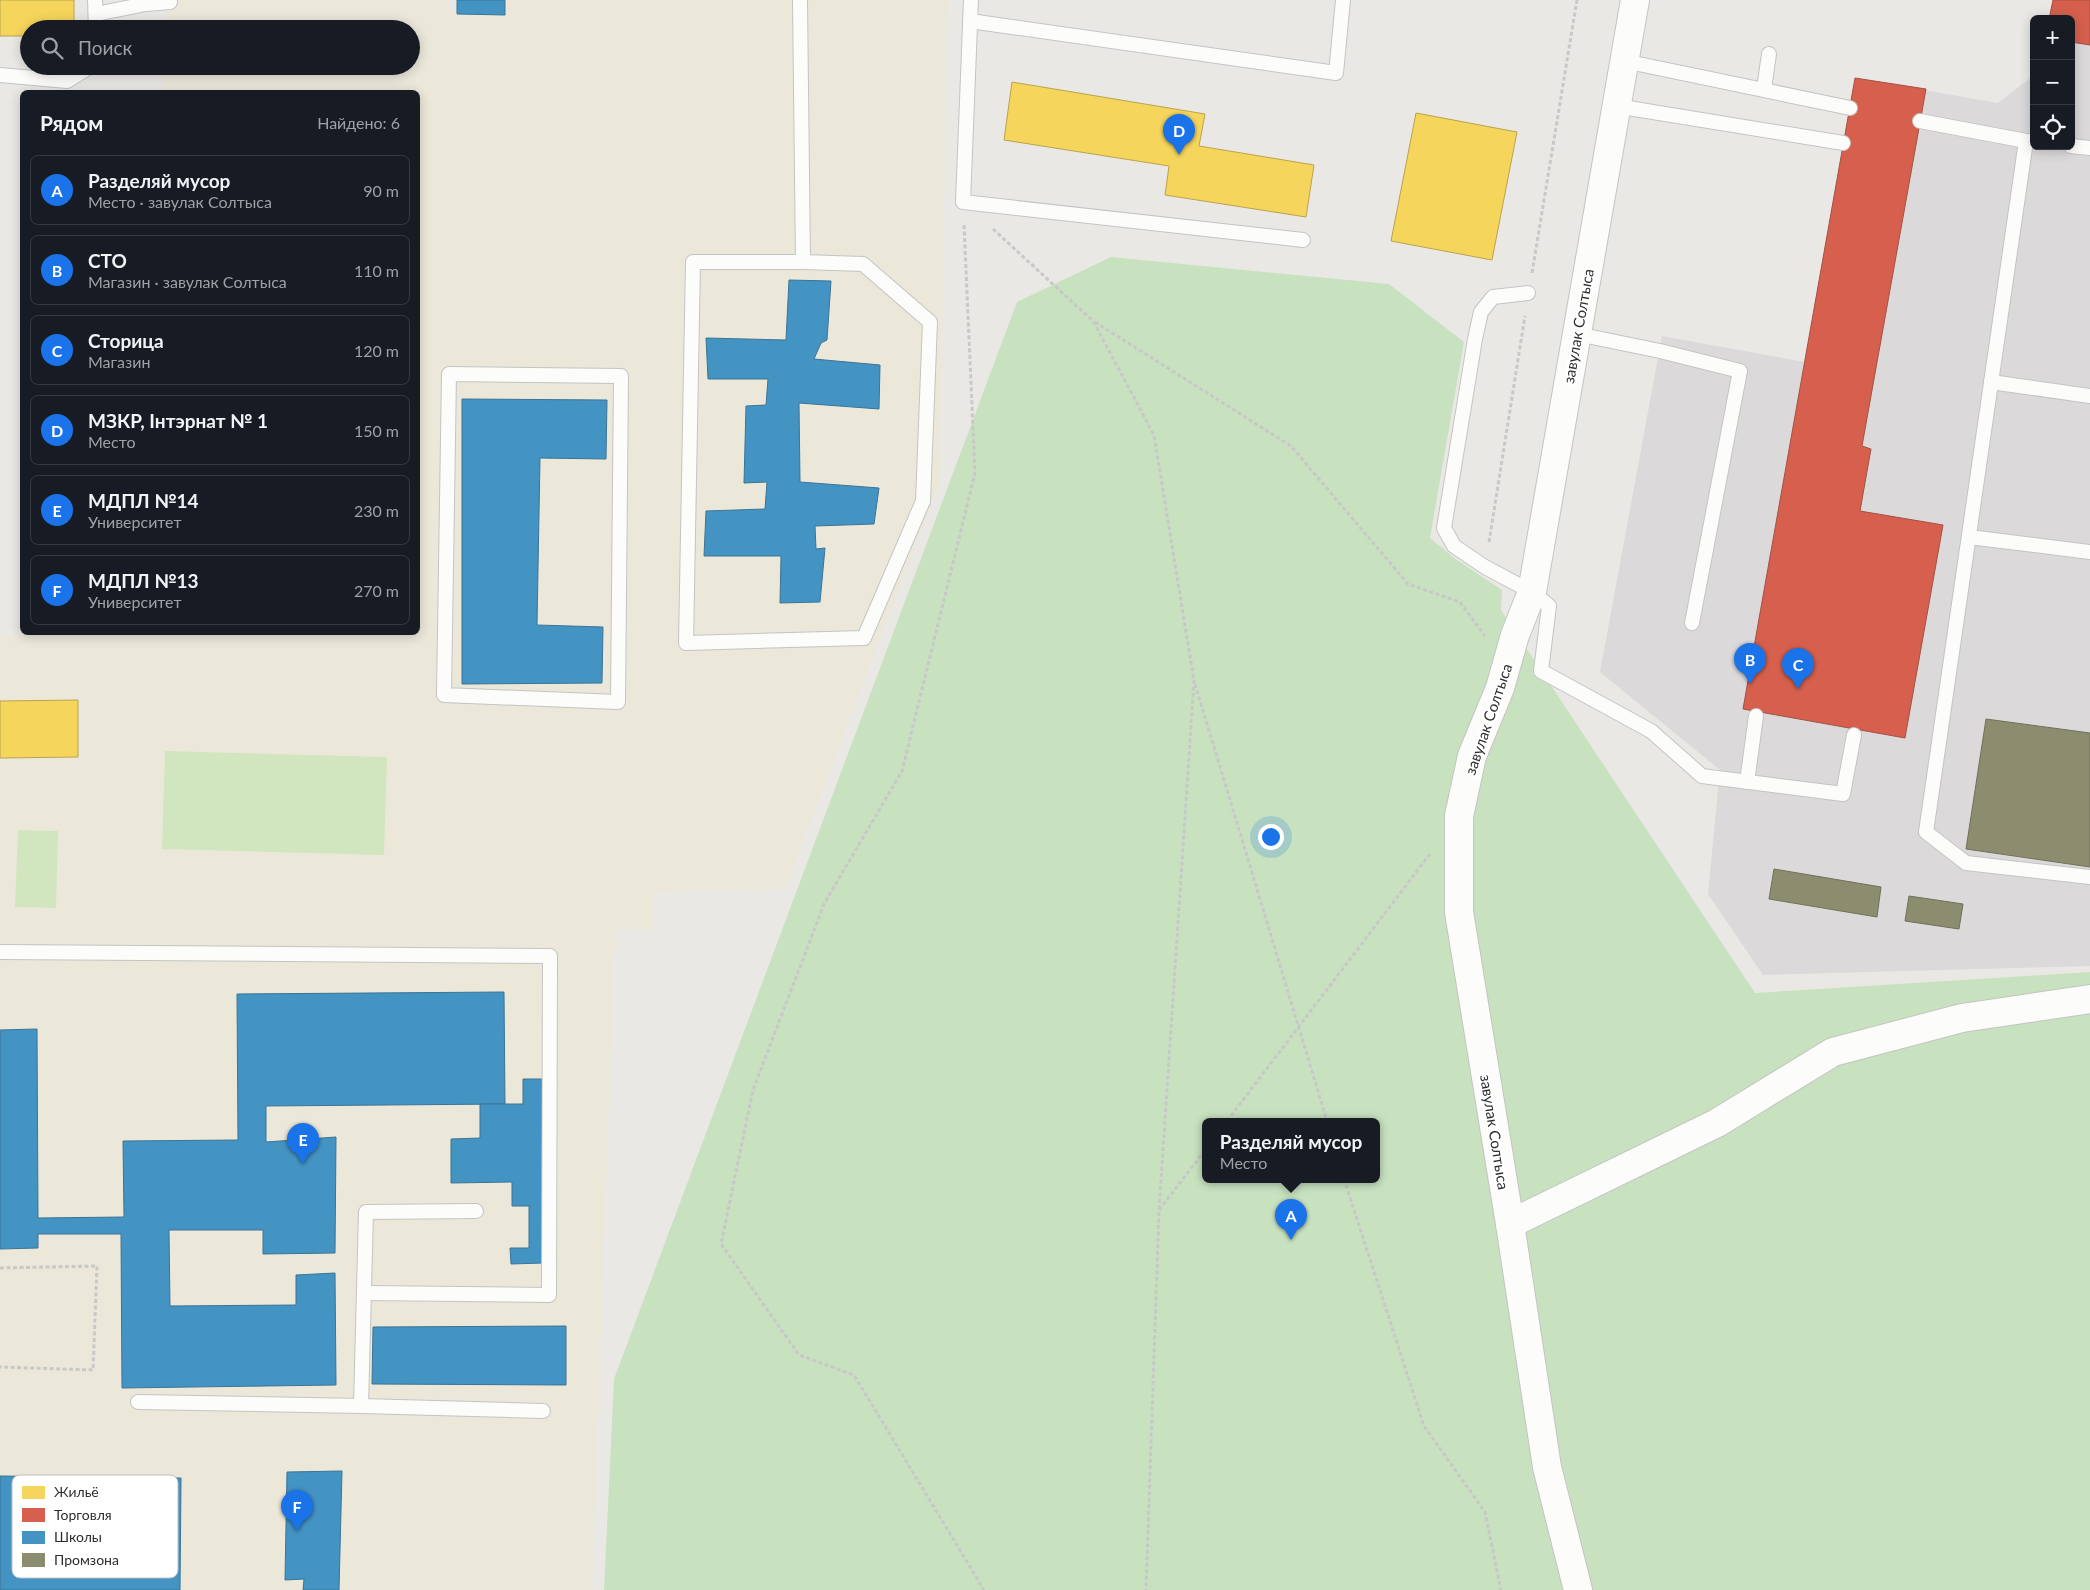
<!DOCTYPE html>
<html lang="ru">
<meta charset="utf-8">
<style>
:root{--surface:#171b24;--page:#20242c;--text:#f1f3f6;--muted:#9ea1a6;--line:#363941;--accent:#1a73e8}
body{margin:0;font-family:Lato,sans-serif;background:var(--page);color:var(--text)}
.controls{position:absolute;right:15px;top:15px;display:grid;overflow:hidden;border-radius:8px;box-shadow:0 2px 12px #0003}
.controls button{width:45px;height:45px;display:grid;place-items:center;padding:0;border:0;border-bottom:1px solid var(--line);background:var(--surface);color:var(--text);font:25px sans-serif}
.you{position:absolute;left:1270px;top:836px;width:18px;height:18px;margin:-12px;border:4px solid #fff;border-radius:50%;background:#1a73e8;box-shadow:0 0 0 8px #1a73e833}
.badge{display:grid;place-items:center;width:32px;height:32px;border-radius:50%;background:var(--accent);color:#fff;font-size:16px;font-weight:700}
.pin{position:absolute;translate:-50% -41px;filter:drop-shadow(0 1px 2px #0008)}
.pin::after{content:'';position:absolute;top:26px;width:18px;height:15px;background:inherit;clip-path:polygon(0 0,100% 0,50% 100%)}
.popup{position:absolute;left:1202px;top:1118px;width:178px;height:65px;box-sizing:border-box;display:grid;place-content:center;border-radius:8px;background:var(--surface);filter:drop-shadow(0 1px 4px #0005);font-size:16px;white-space:nowrap;color:var(--muted)}
.popup b{font-size:19px;color:var(--text)}
.popup::after{content:'';position:absolute;left:50%;top:100%;margin-left:-10px;border:10px solid transparent;border-top-color:var(--surface)}
.list{margin:0;padding:0;list-style:none}
h2{display:flex;justify-content:space-between;align-items:center;height:65px;margin:0;padding:0 20px;font-size:21px}
h2 small{font-size:16px;font-weight:400;color:var(--muted)}
.list li{display:grid;grid-template-columns:32px 1fr auto;gap:15px;align-items:center;box-sizing:border-box;height:70px;margin:0 10px 10px;padding:0 10px;border:1px solid var(--line);border-radius:8px}
.list b{display:block;font-size:19px;white-space:nowrap}
.list p{margin:0;font-size:16px;white-space:nowrap;color:var(--muted)}
.list em{font-size:16px;font-style:normal;color:var(--muted)}
.icon{flex:none;width:28px;height:28px;fill:none;stroke:currentColor;stroke-width:2;stroke-linecap:round;stroke-linejoin:round}
.map{position:relative;flex:none;width:2090px;height:1590px;overflow:hidden}
.search{position:absolute;background:var(--surface);box-shadow:0 2px 12px #0003;left:20px;top:20px;width:400px;height:55px;display:flex;align-items:center;gap:12px;box-sizing:border-box;padding:0 18px;border-radius:28px;color:var(--muted);font-size:19px}
.panel{position:absolute;background:var(--surface);box-shadow:0 2px 12px #0003;left:20px;top:90px;width:400px;height:545px;border-radius:8px}
.map>svg:first-child{display:block}
.industrial{fill:#dbd9da}
.education{fill:#ebe8da}
.green{fill:#c8e2c0;fill-rule:evenodd}
.pitch{fill:#d1e6be}
.homes{fill:#f6d55c;stroke:#baa34e}
.shops{fill:#d6604d;stroke:#a35143}
.schools{fill:#4393c3;stroke:#3c7496}
.industry{fill:#8c8c6e;stroke:#70705a}
.lines{fill:none;stroke-linecap:round;stroke-linejoin:round}
.service-casing{stroke:#c4c4c3;stroke-width:16}
.minor-casing{stroke:#c4c4c3;stroke-width:30}
.tertiary-casing{stroke:#c4c4c3;stroke-width:30}
.path{stroke:#c8c8c8;stroke-width:3;stroke-dasharray:4 2.5;stroke-linecap:butt}
.service{stroke:#fcfcfb;stroke-width:14}
.minor{stroke:#fcfcfb;stroke-width:28}
.tertiary{stroke:#fcfcfb;stroke-width:28}
.labels{text-anchor:middle;dominant-baseline:central;stroke-width:5;stroke-linejoin:round;paint-order:stroke}
.street-label{font-size:15px;fill:#2d2d2d;stroke:#fff}
.key{fill:#fff;stroke:#c0c0c0;stroke-width:1}
.key-label{font-size:14px;fill:#2d2d2d}
</style>
<div class="map">
<svg width="2090" height="1590" viewBox="0 0 2090 1590">
<rect width="100%" height="100%" fill="#eae8e4"/>
<path class="industrial" d="M2053,0H2090V966L1763,975L1708,894L1720,770L1600,672L1662,336L1805,362L1855,78L1998,103L2034,75V146H2071V19H2049Z"/>
<path class="education" d="M172,0H449V11L456,14L457,0H947L940,482L785,889L654,892V930L615,929L592,1590H0V634L85,636L86,632H418V92H161L163,66H411V29H167L170,2Z"/>
<path class="green" d="M1111,257L1389,284L1464,342L1430,538L1454,558L1502,590L1501,610L1755,993L2090,972V1590H604L614,1379L1017,302ZM1206,1121H1376V1179H1206Z"/>
<g class="pitch">
<path d="M165,751L387,757L384,855L162,849Z"/>
<path d="M18,830L58,831L56,908L15,907Z"/>
</g>
<g class="homes">
<path d="M0,0H74V29H29V36H0Z"/>
<path d="M1012,82L1205,114L1199,146L1314,165L1306,217L1165,195L1169,166L1004,140Z"/>
<path d="M1416,113L1517,132L1492,260L1391,241Z"/>
<path d="M78,700V757L0,758V701Z"/>
</g>
<g class="shops">
<path d="M2053,0H2090V45L2071,42V19H2049Z"/>
<path d="M1855,78L1926,89L1862,446L1871,449L1860,511L1943,525L1905,738L1743,709Z"/>
</g>
<g class="schools">
<path d="M457,0H505V15L457,14Z"/>
<path d="M789,280L831,281L827,340L821,343L814,359L880,365L879,409L799,403L800,482L879,488L874,524L815,526L816,549L825,548L820,602L780,603L781,556H704L706,511L765,509L767,482L744,483L746,406L766,405L768,379H708L706,338L786,340Z"/>
<path d="M462,399L607,400L606,459L540,458L537,625L603,627L602,683L462,684Z"/>
<path d="M504,992L505,1104L266,1106V1142L336,1137L335,1253L263,1254V1230H169L170,1306L296,1305V1275L335,1273L336,1385L122,1388L121,1234H38V1248L0,1249V1030L37,1029L38,1218L124,1217L123,1141L238,1140L237,994Z"/>
<path d="M523,1079H542L543,1263L511,1264L510,1248H529V1206H512V1182L451,1183V1139L480,1138V1104H523Z"/>
<path d="M566,1326V1385L372,1384L373,1327Z"/>
<path d="M342,1471L339,1590H303L304,1579L285,1580L287,1472Z"/>
<path d="M0,1476L181,1478L180,1590H0Z"/>
</g>
<g class="industry">
<path d="M1986,719L2090,733V867L1966,849Z"/>
<path d="M1774,869L1881,887L1877,917L1769,899Z"/>
<path d="M1909,896L1963,904L1959,929L1905,921Z"/>
</g>
<g class="lines">
<g class="service-casing">
<g id="service">
<path d="M95,0L96,29"/>
<path d="M800,0L803,262"/>
<path d="M971,0L963,202L1303,240"/>
<path d="M96,14L146,4L170,2"/>
<path d="M970,21L1336,73L1343,0"/>
<path d="M1624,61L1850,108"/>
<path d="M0,75L67,81L91,66"/>
<path d="M1764,89L1769,54"/>
<path d="M1616,106L1843,143"/>
<path d="M1920,121L2026,141"/>
<path d="M2034,141H2026L1926,832L1966,863L2090,877"/>
<path d="M2071,146L2090,148"/>
<path d="M693,262H803L863,264L930,322L923,501L864,638L686,643Z"/>
<path d="M1528,293L1493,297L1481,312L1475,339L1444,528L1454,546L1485,567L1532,592L1549,606L1541,671L1651,731L1702,776L1843,794L1854,735"/>
<path d="M1577,334L1660,351L1740,371L1692,623"/>
<path d="M449,374L621,376L618,702L444,695Z"/>
<path d="M1991,382L2090,396"/>
<path d="M1969,537L2090,552"/>
<path d="M1747,782L1756,716"/>
<path d="M0,952L550,956L549,1295L364,1293"/>
<path d="M138,1402L361,1406L366,1212L476,1211"/>
<path d="M361,1406L543,1411"/>
</g>
</g>
<g class="minor-casing">
<path id="minor" d="M1510,1224L1717,1123L1833,1052L1962,1018L2090,999"/>
</g>
<g class="tertiary-casing">
<path id="tertiary" d="M1578,1590L1547,1467L1510,1224L1459,912V816L1472,756L1500,688L1515,635L1532,592L1635,0"/>
</g>
<g class="path">
<path d="M964,225L975,473L902,771L824,904L753,1090L721,1244L799,1355L854,1375L984,1590"/>
<path d="M993,229L1093,321L1154,435L1194,681L1159,1210L1146,1590"/>
<path d="M1532,273L1577,0"/>
<path d="M1095,322L1291,446L1408,584L1460,602L1485,636"/>
<path d="M1489,542L1525,316"/>
<path d="M1195,684L1327,1121"/>
<path d="M1227,1121L1430,854"/>
<path d="M1344,1179L1424,1426L1485,1512L1501,1590"/>
<path d="M1159,1210L1206,1149"/>
<path d="M0,1268L97,1266L93,1370L0,1367"/>
</g>
<use href="#service" class="service"/>
<use href="#minor" class="minor"/>
<use href="#tertiary" class="tertiary"/>
</g>
<g class="labels">
<g class="street-label">
<text transform="translate(1578 326) rotate(-80)">завулак Солтыса</text>
<text transform="translate(1488 719) rotate(-71)">завулак Солтыса</text>
<text transform="translate(1495 1132) rotate(81)">завулак Солтыса</text>
</g>
</g>
<rect x="12" y="1475" width="166" height="103" rx="8" class="key"/>
<rect x="22" y="1486" width="23" height="13" fill="#f6d55c"/>
<rect x="22" y="1508" width="23" height="14" fill="#d6604d"/>
<rect x="22" y="1531" width="23" height="13" fill="#4393c3"/>
<rect x="22" y="1553" width="23" height="14" fill="#8c8c6e"/>
<g class="key-label">
<text x="54" y="1497">Жильё</text>
<text x="54" y="1520">Торговля</text>
<text x="54" y="1542">Школы</text>
<text x="54" y="1565">Промзона</text>
</g>
</svg>
<div class="controls">
<button>+</button>
<button>−</button>
<button><svg class="icon" aria-label="locate" viewBox="0 0 24 24"><circle cx="12" cy="12" r="6"/><path d="M12 2v4M12 18v4M2 12h4M18 12h4"/></svg></button>
</div>
<div class="you"></div>
<div class="pin badge" style="left:1291px;top:1240px">A</div>
<div class="popup"><b>Разделяй мусор</b>Место</div>
<div class="pin badge" style="left:1750px;top:684px">B</div>
<div class="pin badge" style="left:1798px;top:689px">C</div>
<div class="pin badge" style="left:1179px;top:155px">D</div>
<div class="pin badge" style="left:303px;top:1164px">E</div>
<div class="pin badge" style="left:297px;top:1531px">F</div>
<div class="search"><svg class="icon" aria-label="search" viewBox="0 0 24 24"><circle cx="10" cy="10" r="6"/><path d="M15 15l6 6"/></svg>Поиск</div>
<section class="panel">
<h2>Рядом<small>Найдено: 6</small></h2>
<ul class="list">
<li><span class="badge">A</span><div><b>Разделяй мусор</b><p>Место · завулак Солтыса</p></div><em>90 m</em></li>
<li><span class="badge">B</span><div><b>СТО</b><p>Магазин · завулак Солтыса</p></div><em>110 m</em></li>
<li><span class="badge">C</span><div><b>Сторица</b><p>Магазин</p></div><em>120 m</em></li>
<li><span class="badge">D</span><div><b>МЗКР, Інтэрнат № 1</b><p>Место</p></div><em>150 m</em></li>
<li><span class="badge">E</span><div><b>МДПЛ №14</b><p>Университет</p></div><em>230 m</em></li>
<li><span class="badge">F</span><div><b>МДПЛ №13</b><p>Университет</p></div><em>270 m</em></li>
</ul>
</section>
</div>
